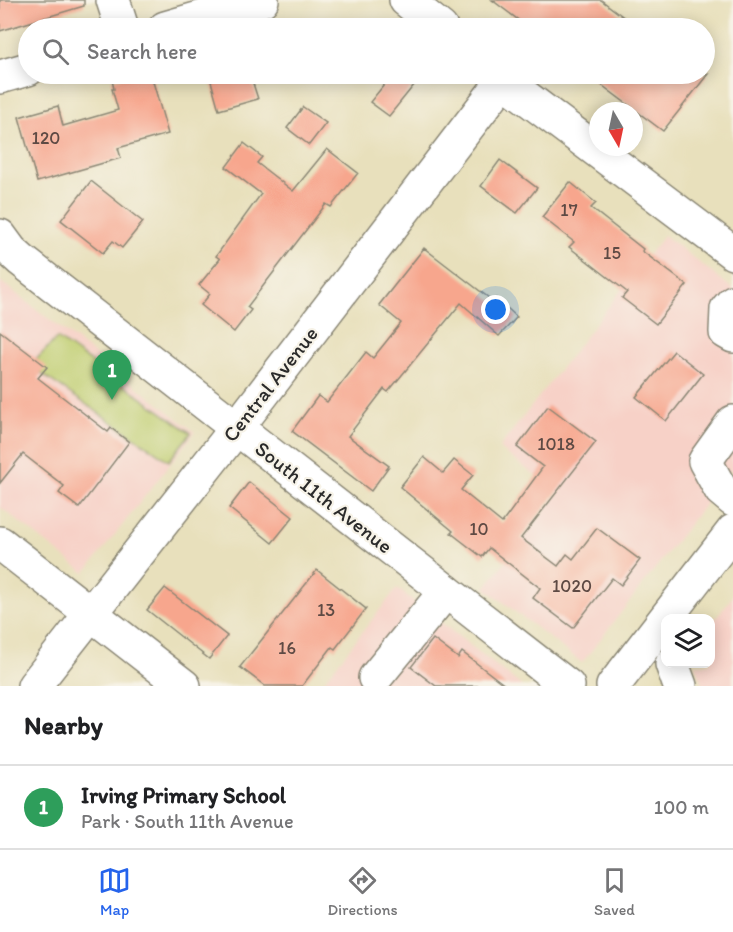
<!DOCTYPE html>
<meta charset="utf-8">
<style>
:root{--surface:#fff;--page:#f2f2f2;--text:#202124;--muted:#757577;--line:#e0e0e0;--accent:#2563eb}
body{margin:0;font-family:Itim,sans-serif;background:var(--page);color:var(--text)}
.controls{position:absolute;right:18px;bottom:18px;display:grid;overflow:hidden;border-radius:12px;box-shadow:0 3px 15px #0003}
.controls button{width:54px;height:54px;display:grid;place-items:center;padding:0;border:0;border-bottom:2px solid var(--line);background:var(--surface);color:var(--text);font:30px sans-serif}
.compass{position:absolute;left:589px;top:102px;width:54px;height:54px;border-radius:50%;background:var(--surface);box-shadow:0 3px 15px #0003;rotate:171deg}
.you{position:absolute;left:496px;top:310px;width:21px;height:21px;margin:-15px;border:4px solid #fff;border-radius:50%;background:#1a73e8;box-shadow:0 0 0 9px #1a73e833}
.badge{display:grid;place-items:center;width:39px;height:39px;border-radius:50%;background:var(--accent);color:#fff;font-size:20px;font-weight:700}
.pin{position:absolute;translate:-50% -50px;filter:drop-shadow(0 2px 3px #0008)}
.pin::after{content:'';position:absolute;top:32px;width:21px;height:18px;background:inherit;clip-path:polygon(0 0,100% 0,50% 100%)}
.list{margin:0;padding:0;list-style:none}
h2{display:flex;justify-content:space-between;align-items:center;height:78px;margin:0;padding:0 24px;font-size:26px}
h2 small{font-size:20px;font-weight:400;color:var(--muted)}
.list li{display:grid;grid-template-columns:39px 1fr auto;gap:18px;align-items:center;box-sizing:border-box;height:84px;padding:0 24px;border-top:2px solid var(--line)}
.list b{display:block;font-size:22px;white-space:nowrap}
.list p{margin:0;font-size:20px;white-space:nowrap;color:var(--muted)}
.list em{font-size:20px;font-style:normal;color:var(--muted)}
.icon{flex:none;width:33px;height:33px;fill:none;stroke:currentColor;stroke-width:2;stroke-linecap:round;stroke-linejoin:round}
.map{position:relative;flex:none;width:733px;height:686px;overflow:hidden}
.search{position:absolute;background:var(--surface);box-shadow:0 3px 15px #0003;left:18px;right:18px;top:18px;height:66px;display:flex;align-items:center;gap:15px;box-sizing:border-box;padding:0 21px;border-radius:33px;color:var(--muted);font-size:22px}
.sheet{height:162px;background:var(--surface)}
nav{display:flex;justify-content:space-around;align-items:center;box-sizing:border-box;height:84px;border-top:2px solid var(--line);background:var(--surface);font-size:16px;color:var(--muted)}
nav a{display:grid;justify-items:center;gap:3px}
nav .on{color:var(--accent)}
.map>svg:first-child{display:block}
.built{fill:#f7d1c7}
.green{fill:#c0ce70;stroke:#767c4e;stroke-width:1.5}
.building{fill:#f7a68d}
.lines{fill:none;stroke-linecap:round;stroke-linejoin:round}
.minor-casing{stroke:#8a8674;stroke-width:36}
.major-casing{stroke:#8a8674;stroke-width:36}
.minor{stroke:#fff;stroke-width:33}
.major{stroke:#fff;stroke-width:33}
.labels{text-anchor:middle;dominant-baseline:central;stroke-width:4.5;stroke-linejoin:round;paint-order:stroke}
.number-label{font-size:18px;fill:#5e4a44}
.street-label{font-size:21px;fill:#2b2b2b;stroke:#f7f3e8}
</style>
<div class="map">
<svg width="733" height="686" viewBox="0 0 733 686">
<rect width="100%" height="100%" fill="#f7f3e8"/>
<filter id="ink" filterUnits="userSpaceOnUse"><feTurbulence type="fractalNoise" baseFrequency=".0167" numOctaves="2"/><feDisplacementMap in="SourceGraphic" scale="12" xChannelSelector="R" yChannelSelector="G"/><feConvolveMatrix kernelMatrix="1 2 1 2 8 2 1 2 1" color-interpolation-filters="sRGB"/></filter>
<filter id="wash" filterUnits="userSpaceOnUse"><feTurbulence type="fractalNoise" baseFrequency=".008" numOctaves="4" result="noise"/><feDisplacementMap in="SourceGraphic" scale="24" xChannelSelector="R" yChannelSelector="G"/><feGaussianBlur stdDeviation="1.35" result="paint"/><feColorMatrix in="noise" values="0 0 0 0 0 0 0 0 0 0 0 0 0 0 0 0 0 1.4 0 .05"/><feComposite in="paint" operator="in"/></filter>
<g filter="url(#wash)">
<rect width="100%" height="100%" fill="#e8e0bc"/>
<g class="built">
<path d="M664,235L733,289V468L582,663L485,588L558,493L499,448Z"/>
<path d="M0,281L195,432L85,573L0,507Z"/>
<path d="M397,588L522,686H320Z"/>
<path d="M733,596V686H703L695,664H710L711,624Z"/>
</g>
<path class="green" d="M57,338L191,433L169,461L30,366Z"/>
<g id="blocks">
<g class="building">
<path d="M0,0H84V6L0,31Z"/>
<path d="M492,0H601L638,28H529Z"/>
<path d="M136,74H148L150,79L152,78L168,134L118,148L121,158L37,182L19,117L58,106L63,126L118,110L112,89H114L112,80Z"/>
<path d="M209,74H250L258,99L219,110Z"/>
<path d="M393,74H423L389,116L370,102Z"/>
<path d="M587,74H708L663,131Z"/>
<path d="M303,107L326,123L309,145L287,128Z"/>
<path d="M244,143L262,157L257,163L293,191L327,149L358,173L331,207L326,204L247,307L251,310L234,332L201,305L210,294L199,285L220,259L216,256L261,194L226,167Z"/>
<path d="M500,160L537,188L517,213L481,186Z"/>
<path d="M91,181L143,222L122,248L113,241L103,253L61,220Z"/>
<path d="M570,182L596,203L591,208L643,249L642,251L687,285L656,324L622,298L627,292L569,247L574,242L542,217Z"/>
<path d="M424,248L493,301L496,298L517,317L499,336L461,303L388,392L384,389L348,436L389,466L371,491L292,431L318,396L327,402L366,352L373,358L401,323L379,305Z"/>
<path d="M0,331L47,367L38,378L108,432L111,428L129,442L79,508L59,493L64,486L23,454L0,483Z"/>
<path d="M674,351L703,374L666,421L636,397Z"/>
<path d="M548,406L596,442L521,538L558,566L567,554L573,559L597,528L640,560L621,585L612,578L573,628L533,598L540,588L489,548L482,557L451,533L453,531L400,487L424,457L443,473L454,460L473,475L461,490L502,523L543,467L517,447Z"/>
<path d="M249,482L293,517L272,543L229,508Z"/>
<path d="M317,570L366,609L335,649L332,647L302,686H265L240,667Z"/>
<path d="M165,588L227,636L209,659L147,610Z"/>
<path d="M433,639L458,658L462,652L506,686H436L411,667Z"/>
</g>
</g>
</g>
<g filter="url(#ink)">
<use href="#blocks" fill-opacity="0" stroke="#8a8674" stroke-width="1.5"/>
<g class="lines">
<g class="minor-casing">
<g id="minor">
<path d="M113,0L122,28"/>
<path d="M406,0L441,28"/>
<path d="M165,28L262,0"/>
<path d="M495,74L733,253"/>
<path d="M0,77L28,69"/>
<path d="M0,236L11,251L21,260L568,686"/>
<path d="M733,302L727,309L726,332L733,336"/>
<path d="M733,422L705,461L721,490L733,500"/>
<path d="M0,543L184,686"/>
<path d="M672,664L680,686"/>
<path d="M375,678L446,591"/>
<path d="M34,686L236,429L503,81"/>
</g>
</g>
<g class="major-casing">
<path id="major" d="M613,686L733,531"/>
</g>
<use href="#minor" class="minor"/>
<use href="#major" class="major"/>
</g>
</g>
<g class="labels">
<g class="number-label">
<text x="46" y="138">120</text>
<text x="569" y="210">17</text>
<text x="612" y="253">15</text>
<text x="556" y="444">1018</text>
<text x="479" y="529">10</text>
<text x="572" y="586">1020</text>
<text x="326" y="610">13</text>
<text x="287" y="648">16</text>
</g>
<g class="street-label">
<text transform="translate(270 384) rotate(-52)">Central Avenue</text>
<text transform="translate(324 497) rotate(38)">South 11th Avenue</text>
</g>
</g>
</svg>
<div class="controls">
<button><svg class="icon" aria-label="layers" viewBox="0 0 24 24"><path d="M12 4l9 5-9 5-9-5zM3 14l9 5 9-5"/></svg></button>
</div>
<svg class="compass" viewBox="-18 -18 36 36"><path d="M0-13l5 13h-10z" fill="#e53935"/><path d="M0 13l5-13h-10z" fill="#757577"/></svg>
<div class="you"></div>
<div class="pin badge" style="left:112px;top:400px;background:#2e9e5b">1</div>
<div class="search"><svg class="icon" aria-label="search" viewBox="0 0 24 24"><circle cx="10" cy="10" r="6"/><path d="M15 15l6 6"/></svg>Search here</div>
</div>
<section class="sheet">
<h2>Nearby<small></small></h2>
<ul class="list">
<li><span class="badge" style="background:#2e9e5b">1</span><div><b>Irving Primary School</b><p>Park · South 11th Avenue</p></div><em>100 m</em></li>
</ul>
</section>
<nav>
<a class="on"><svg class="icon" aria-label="map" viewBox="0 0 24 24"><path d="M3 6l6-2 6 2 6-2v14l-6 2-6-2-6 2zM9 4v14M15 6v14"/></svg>Map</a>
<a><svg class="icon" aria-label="directions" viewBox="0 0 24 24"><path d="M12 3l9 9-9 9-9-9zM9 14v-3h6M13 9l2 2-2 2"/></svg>Directions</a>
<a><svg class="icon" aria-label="saved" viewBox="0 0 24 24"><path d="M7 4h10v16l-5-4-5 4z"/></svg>Saved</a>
</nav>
